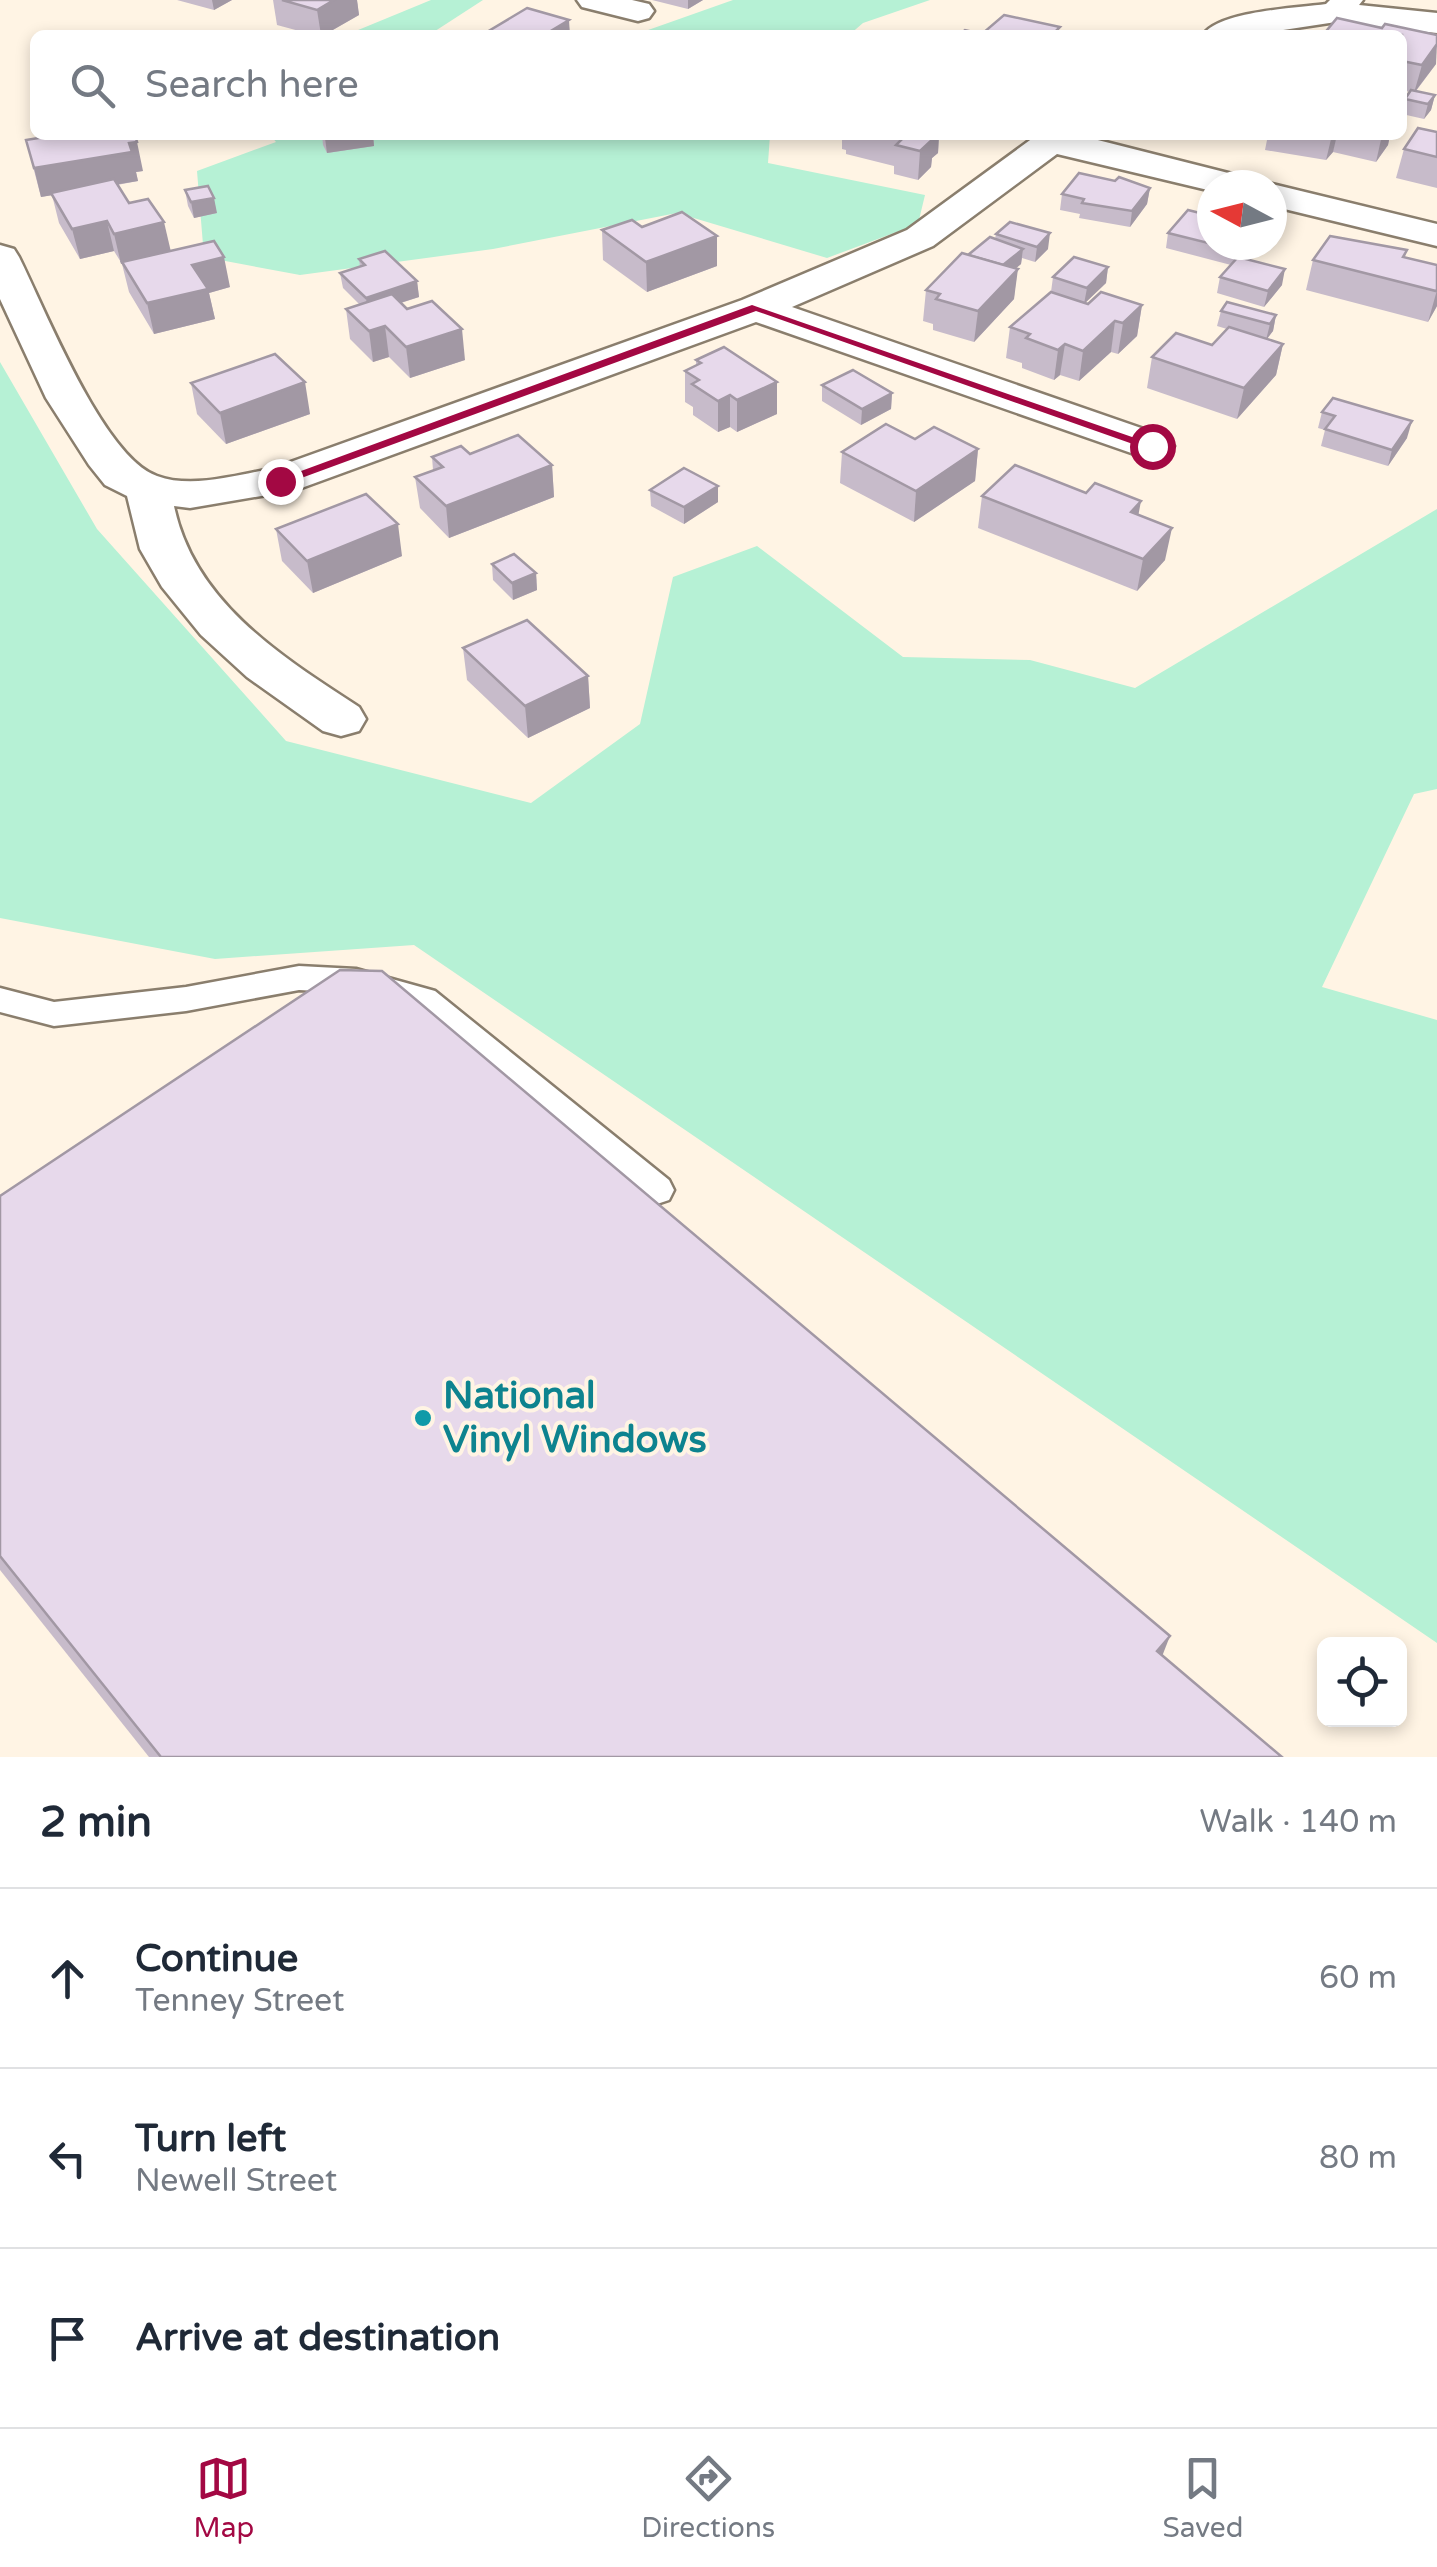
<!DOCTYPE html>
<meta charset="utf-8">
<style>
:root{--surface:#fff;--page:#f6f6f7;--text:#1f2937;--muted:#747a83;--line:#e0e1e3;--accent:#a30843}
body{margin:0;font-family:"Varela Round",sans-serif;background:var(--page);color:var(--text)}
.controls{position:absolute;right:30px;bottom:30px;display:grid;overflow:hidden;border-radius:15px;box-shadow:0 5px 15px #0003}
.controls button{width:90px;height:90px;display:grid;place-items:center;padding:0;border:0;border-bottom:2px solid var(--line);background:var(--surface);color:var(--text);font:50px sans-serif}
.compass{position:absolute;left:1197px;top:170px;width:90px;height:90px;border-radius:50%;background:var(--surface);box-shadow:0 5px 15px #0003;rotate:277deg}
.stop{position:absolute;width:30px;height:30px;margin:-22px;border:8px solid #a30843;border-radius:50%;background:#fff}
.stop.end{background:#a30843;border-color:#fff;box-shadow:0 2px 10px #0008}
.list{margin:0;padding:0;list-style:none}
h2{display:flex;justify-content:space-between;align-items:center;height:130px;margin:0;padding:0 40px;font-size:42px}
h2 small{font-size:32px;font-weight:400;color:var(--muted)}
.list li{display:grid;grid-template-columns:65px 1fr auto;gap:30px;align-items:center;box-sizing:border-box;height:180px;padding:0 40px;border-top:2px solid var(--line)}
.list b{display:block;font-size:38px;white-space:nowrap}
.list p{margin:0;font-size:32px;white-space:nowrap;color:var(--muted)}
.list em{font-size:32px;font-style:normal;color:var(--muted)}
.icon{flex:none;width:55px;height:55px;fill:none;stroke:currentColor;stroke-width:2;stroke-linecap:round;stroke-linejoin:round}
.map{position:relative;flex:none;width:1437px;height:1757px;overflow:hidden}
.search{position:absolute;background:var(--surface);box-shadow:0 5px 15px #0003;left:30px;right:30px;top:30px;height:110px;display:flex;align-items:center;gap:25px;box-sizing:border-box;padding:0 35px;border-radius:15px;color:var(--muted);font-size:38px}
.sheet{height:670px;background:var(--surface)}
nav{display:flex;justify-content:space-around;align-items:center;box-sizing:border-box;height:140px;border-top:2px solid var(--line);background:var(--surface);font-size:28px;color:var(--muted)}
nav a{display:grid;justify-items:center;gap:5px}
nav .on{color:var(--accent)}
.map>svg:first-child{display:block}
.green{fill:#b6f1d5}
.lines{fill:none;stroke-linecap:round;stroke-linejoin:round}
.lane-casing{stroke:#8a7e6d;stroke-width:5}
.street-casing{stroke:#8a7e6d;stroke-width:5}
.lane{fill:#fff;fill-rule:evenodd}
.street{fill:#fff;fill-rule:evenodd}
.wall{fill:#c7bbca}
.shaded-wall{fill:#a298a4}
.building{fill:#e7d9eb;stroke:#a298a4;stroke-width:2.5}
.route{fill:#a30843}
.culture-dot{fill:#0f9aa8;stroke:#fff4e4;stroke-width:4}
.labels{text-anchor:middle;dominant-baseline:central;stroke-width:8;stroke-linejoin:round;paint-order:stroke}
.near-culture-label{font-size:38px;font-weight:bold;fill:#0d838f;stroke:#fff4e4;text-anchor:start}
</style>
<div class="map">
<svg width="1437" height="1757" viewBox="0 0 1437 1757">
<rect width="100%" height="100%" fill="#fff4e4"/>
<g class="green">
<path d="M431,0H483L429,35H346Z"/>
<path d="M733,0H930L863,23L849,35H634Z"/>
<path d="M270,135H770L768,163L925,195L918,224L827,258L677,213L493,249L300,275L204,257L197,171L276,142Z"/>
<path d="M0,362L97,529L286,741L531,803L640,724L673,577L757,546L903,657L1030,660L1135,688L1437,509V789L1414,794L1322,987L1437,1020V1643L414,945L215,959L0,918Z"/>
</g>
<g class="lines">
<g class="lane-casing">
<path id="lane" d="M299,966L356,969L435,991L669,1180L674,1190L669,1200L657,1204L645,1200L413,1009L356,993L299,990L186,1011L54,1026L0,1012V988L54,1002L186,987Z"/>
</g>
<g class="street-casing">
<g id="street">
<path d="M577,0H632L649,4L654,11L649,18L638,21L582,7Z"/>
<path d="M1330,0H1363L1359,5L1437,13V33L1336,22L1250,35H1203C1219,11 1297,8 1326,4Z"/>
<path d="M1037,135H1078L1244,177L1249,185H1212V191L1057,154L933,246L792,307L1167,437L1174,446L1167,455L1152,459L1137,455L756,322L296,490L190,508L174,506C194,602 282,657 359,707L366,719L359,731L341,736L323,731L247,677L201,635L162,587L140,549L127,496L105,485L89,465L46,398L0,299V245L14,249L19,257C45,309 103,457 157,476C192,489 236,475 271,469L742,300L907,230Z"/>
<path d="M1272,184L1437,224V246L1272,206V185H1268Z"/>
</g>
</g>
<use href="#lane" class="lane"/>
<use href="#street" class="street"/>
</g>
<g class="wall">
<path d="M177,0H232L214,10Z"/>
<path d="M273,0H357L359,15L324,35H314L277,25Z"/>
<path d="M652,0H703L688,9Z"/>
<path d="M1402,35L1436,64L1416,91L1435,95L1431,110L1424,119L1402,114L1405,99L1410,92L1402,90Z"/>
<path d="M1437,132V188L1396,178L1404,149Z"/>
<path d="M322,135H373L374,146L327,153L323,145Z"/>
<path d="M842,135H939L938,153L932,158L931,167L918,180L894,174V166L846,154V150L842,149Z"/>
<path d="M1268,135H1390L1388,145L1376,162L1333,152L1326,160L1265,150Z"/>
<path d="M26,140L143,171L136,172L138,181L117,185L129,203L170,251L230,287L209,293L215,319L154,334L129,292L122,264L114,251L80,259L59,223L52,195L41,197Z"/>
<path d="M1150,188L1147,204L1130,227L1079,218L1080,214L1060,210L1062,194Z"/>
<path d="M185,190L217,213L194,218L188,206Z"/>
<path d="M1212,216V245H1256L1246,259L1282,285L1264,307L1217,293L1220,277L1231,265L1166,248L1168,233Z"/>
<path d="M642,227L717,266L647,292L603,260L602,230Z"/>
<path d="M996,234L1048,249L1035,262L1022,258L1021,264L1016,268L1014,299L974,342L933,330V324L923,321L926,290L968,255L995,239Z"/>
<path d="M1407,250L1405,257L1437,265V306L1428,322L1306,290L1313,260Z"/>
<path d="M359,259L417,281L419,297L401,303L465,360L410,378L389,357L373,362L350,339L346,309L359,304L343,288L340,273L360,267Z"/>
<path d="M1108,267L1106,283L1085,303L1142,305L1137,336L1118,354L1111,352L1079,381L1060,375L1054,380L1022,368V363L1006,358L1010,327L1051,292L1053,277Z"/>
<path d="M1221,311L1276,315L1273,331L1267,339L1283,344L1276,375L1237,419L1147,388L1152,357L1212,345L1227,329L1217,326Z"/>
<path d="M696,360L777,382V414L737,432L730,427L718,432L693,415V407L685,402V371L696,366Z"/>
<path d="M191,383L310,414L226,444L197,414Z"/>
<path d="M822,385L892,393L891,409L861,425L822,401Z"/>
<path d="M1322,412L1407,438L1388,466L1321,446L1325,430L1318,428Z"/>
<path d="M978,449L975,481L914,522L840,483L842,452Z"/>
<path d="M470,454L552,465L554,497L449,538L420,508L415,477L433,470L432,457Z"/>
<path d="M650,490L718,502L684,524L651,506Z"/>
<path d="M982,496L1138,515L1165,560L1137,591L978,528Z"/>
<path d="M276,529L402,556L313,593L282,561Z"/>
<path d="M492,564L536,573L537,590L513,600L493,580Z"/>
<path d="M463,648L588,676L590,708L528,738L467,680Z"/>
<path d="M0,1196L1162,1655L1282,1757H149L0,1570Z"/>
</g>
<g class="shaded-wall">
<path d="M212,0H232L214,10Z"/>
<path d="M334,0H357L359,15L324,35H321L317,10Z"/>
<path d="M688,0H703L688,9Z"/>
<path d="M569,20L570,35H544Z"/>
<path d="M1437,44L1436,64L1414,93L1422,65Z"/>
<path d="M1435,95L1431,110L1424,119L1428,104Z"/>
<path d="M345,135H373L374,146L327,153L325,138Z"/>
<path d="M929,135H939L938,153L932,158L931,167L918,180L920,151Z"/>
<path d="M1332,135H1337L1333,152L1326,160Z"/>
<path d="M1382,135H1390L1388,145L1376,162Z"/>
<path d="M137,142L143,171L136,172L138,181L41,197L34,168Z"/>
<path d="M1150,188L1147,204L1130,227L1132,211Z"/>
<path d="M214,198L217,213L194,218L191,202Z"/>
<path d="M107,221L114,251L80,259L72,229Z"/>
<path d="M164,222L171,252L121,264L114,234Z"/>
<path d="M1050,233L1048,249L1035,262L1037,247Z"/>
<path d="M717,236V266L647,292L646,262Z"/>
<path d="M1248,245H1256L1239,268L1242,252Z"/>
<path d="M1023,249L1021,264L996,285L998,269Z"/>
<path d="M224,257L230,287L209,293L215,319L154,334L147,303L192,265Z"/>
<path d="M1108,267L1106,283L1084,304L1087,288Z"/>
<path d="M1018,269L1014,299L974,342L978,311Z"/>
<path d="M1285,269L1282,285L1264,307L1268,291Z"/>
<path d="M417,281L419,297L368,313L366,298Z"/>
<path d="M1437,290V306L1428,322Z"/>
<path d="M1142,305L1137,336L1118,354L1123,323Z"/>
<path d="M1276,315L1273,331L1266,340L1270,324Z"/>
<path d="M1115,321L1111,352L1079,381L1083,351Z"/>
<path d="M385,326L389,357L373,362L369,331Z"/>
<path d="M462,329L465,360L410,378L406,347Z"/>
<path d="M1065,344L1060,375L1054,380L1058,350Z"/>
<path d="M1283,344L1276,375L1237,419L1244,388Z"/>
<path d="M305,382L310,414L226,444L220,413Z"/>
<path d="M777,382V414L737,432V400Z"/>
<path d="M892,393L891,409L861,425L862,409Z"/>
<path d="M730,395V427L718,432V401Z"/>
<path d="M1412,421L1407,438L1388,466L1392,450Z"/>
<path d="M978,449L975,481L914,522L916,491Z"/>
<path d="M552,465L554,497L449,538L446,506Z"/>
<path d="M718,486V502L684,524V507Z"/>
<path d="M1141,501L1135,533L1131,512Z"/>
<path d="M398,524L402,556L313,593L307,561Z"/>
<path d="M1172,528L1165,560L1137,591L1143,559Z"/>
<path d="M536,573L537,590L513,600L512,583Z"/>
<path d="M588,676L590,708L528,738L525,706Z"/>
<path d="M1170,1636L1152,1682L1157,1651Z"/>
</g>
<g class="building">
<path d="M282,0H334L317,10Z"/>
<path d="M527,8L569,20L544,35H482Z"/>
<path d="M1004,15L1060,27L1052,35H959L965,30L982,34Z"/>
<path d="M1337,18L1382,28L1385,24L1437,35V44L1422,65L1402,61V35H1323Z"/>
<path d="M1411,90L1435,95L1428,104L1405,99Z"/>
<path d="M1418,128L1437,132V157L1404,149Z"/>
<path d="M57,135H135L137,142L129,143L132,152L34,168L26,140Z"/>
<path d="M323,135H345L325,138Z"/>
<path d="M888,135H929L928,136L934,138L920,151L896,145L902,139Z"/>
<path d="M1079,173L1115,181L1119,177L1150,188L1132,211L1082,203L1084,199L1062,194Z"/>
<path d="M114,179L129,203L148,199L164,222L114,234L107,221L72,229L51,193Z"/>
<path d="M208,186L214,198L191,202L185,190Z"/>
<path d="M1188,210L1212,216V244L1168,233Z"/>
<path d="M682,212L717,236L646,262L602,230L632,220L642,227Z"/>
<path d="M1010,222L1050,233L1037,247L996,234Z"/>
<path d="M1330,236L1407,250L1403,257L1437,265V290L1436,291L1313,260Z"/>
<path d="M990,237L1023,249L1003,265L968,255Z"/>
<path d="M214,241L224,257L192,265L208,289L147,303L122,262Z"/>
<path d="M1215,245H1248L1242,252Z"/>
<path d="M385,251L417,281L366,298L340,273L365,265L359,259Z"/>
<path d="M962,253L1018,269L978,311L936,299L940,294L926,290Z"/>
<path d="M1074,257L1108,267L1087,288L1053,277Z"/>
<path d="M1238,257L1285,269L1268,291L1220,277Z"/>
<path d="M1051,292L1088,304L1101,292L1142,305L1123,323L1115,321L1083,351L1065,344L1058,350L1026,338L1030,334L1010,327Z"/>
<path d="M392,294L407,309L432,301L462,329L406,347L385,326L369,331L346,309Z"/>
<path d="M1227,302L1276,315L1270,324L1221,311Z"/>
<path d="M1229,327L1283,344L1244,388L1152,357L1176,333L1212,345Z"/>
<path d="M724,347L777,382L737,400L730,395L718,401L692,384L699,380L685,371L701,363L696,360Z"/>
<path d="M275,354L305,382L220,413L191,383Z"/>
<path d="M853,370L892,393L862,409L822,385Z"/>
<path d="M1333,398L1412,421L1392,450L1325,429L1335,416L1322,412Z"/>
<path d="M886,424L915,439L934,427L978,449L916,491L842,452Z"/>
<path d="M518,435L552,465L446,506L415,477L443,467L432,457L461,446L470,454Z"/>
<path d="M1015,465L1086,493L1095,483L1141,501L1131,512L1172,528L1143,559L982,496Z"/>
<path d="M684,468L718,486L684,507L650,490Z"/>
<path d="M366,494L398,524L307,561L276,529Z"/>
<path d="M514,554L536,573L512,583L492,564Z"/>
<path d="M527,620L588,676L525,706L463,648Z"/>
<path d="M340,970L382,971L1170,1636L1157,1651L1282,1757H161L0,1556V1196Z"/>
</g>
<path class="route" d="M752,305L1158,446L1147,449L756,311L285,484L274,481Z"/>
<circle class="culture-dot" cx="423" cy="1418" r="10"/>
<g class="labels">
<g class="near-culture-label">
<text x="443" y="1396">National<tspan x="443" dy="44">Vinyl Windows</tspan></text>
</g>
</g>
</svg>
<div class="controls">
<button><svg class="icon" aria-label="locate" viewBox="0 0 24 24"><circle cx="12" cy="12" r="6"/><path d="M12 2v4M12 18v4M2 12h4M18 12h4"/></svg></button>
</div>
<svg class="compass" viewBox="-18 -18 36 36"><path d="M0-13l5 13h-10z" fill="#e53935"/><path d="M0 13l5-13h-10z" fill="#747a83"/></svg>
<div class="stop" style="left:1152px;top:446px"></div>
<div class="stop end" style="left:280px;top:481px"></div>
<div class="search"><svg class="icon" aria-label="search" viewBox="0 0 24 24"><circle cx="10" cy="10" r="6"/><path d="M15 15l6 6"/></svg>Search here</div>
</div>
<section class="sheet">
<h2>2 min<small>Walk · 140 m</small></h2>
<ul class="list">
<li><svg class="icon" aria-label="ahead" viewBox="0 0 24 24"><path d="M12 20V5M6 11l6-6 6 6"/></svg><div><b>Continue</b><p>Tenney Street</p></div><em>60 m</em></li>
<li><svg class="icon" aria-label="left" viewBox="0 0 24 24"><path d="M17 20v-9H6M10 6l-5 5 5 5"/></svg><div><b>Turn left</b><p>Newell Street</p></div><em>80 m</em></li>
<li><svg class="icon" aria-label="arrive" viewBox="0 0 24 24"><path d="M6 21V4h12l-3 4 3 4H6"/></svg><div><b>Arrive at destination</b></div></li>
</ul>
</section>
<nav>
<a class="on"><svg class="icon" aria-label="map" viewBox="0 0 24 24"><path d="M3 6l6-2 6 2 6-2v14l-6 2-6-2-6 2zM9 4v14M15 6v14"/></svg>Map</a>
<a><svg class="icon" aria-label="directions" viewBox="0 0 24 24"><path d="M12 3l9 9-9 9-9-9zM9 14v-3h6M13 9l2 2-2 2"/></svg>Directions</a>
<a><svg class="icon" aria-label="saved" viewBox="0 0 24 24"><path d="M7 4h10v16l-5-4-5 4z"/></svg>Saved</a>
</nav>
